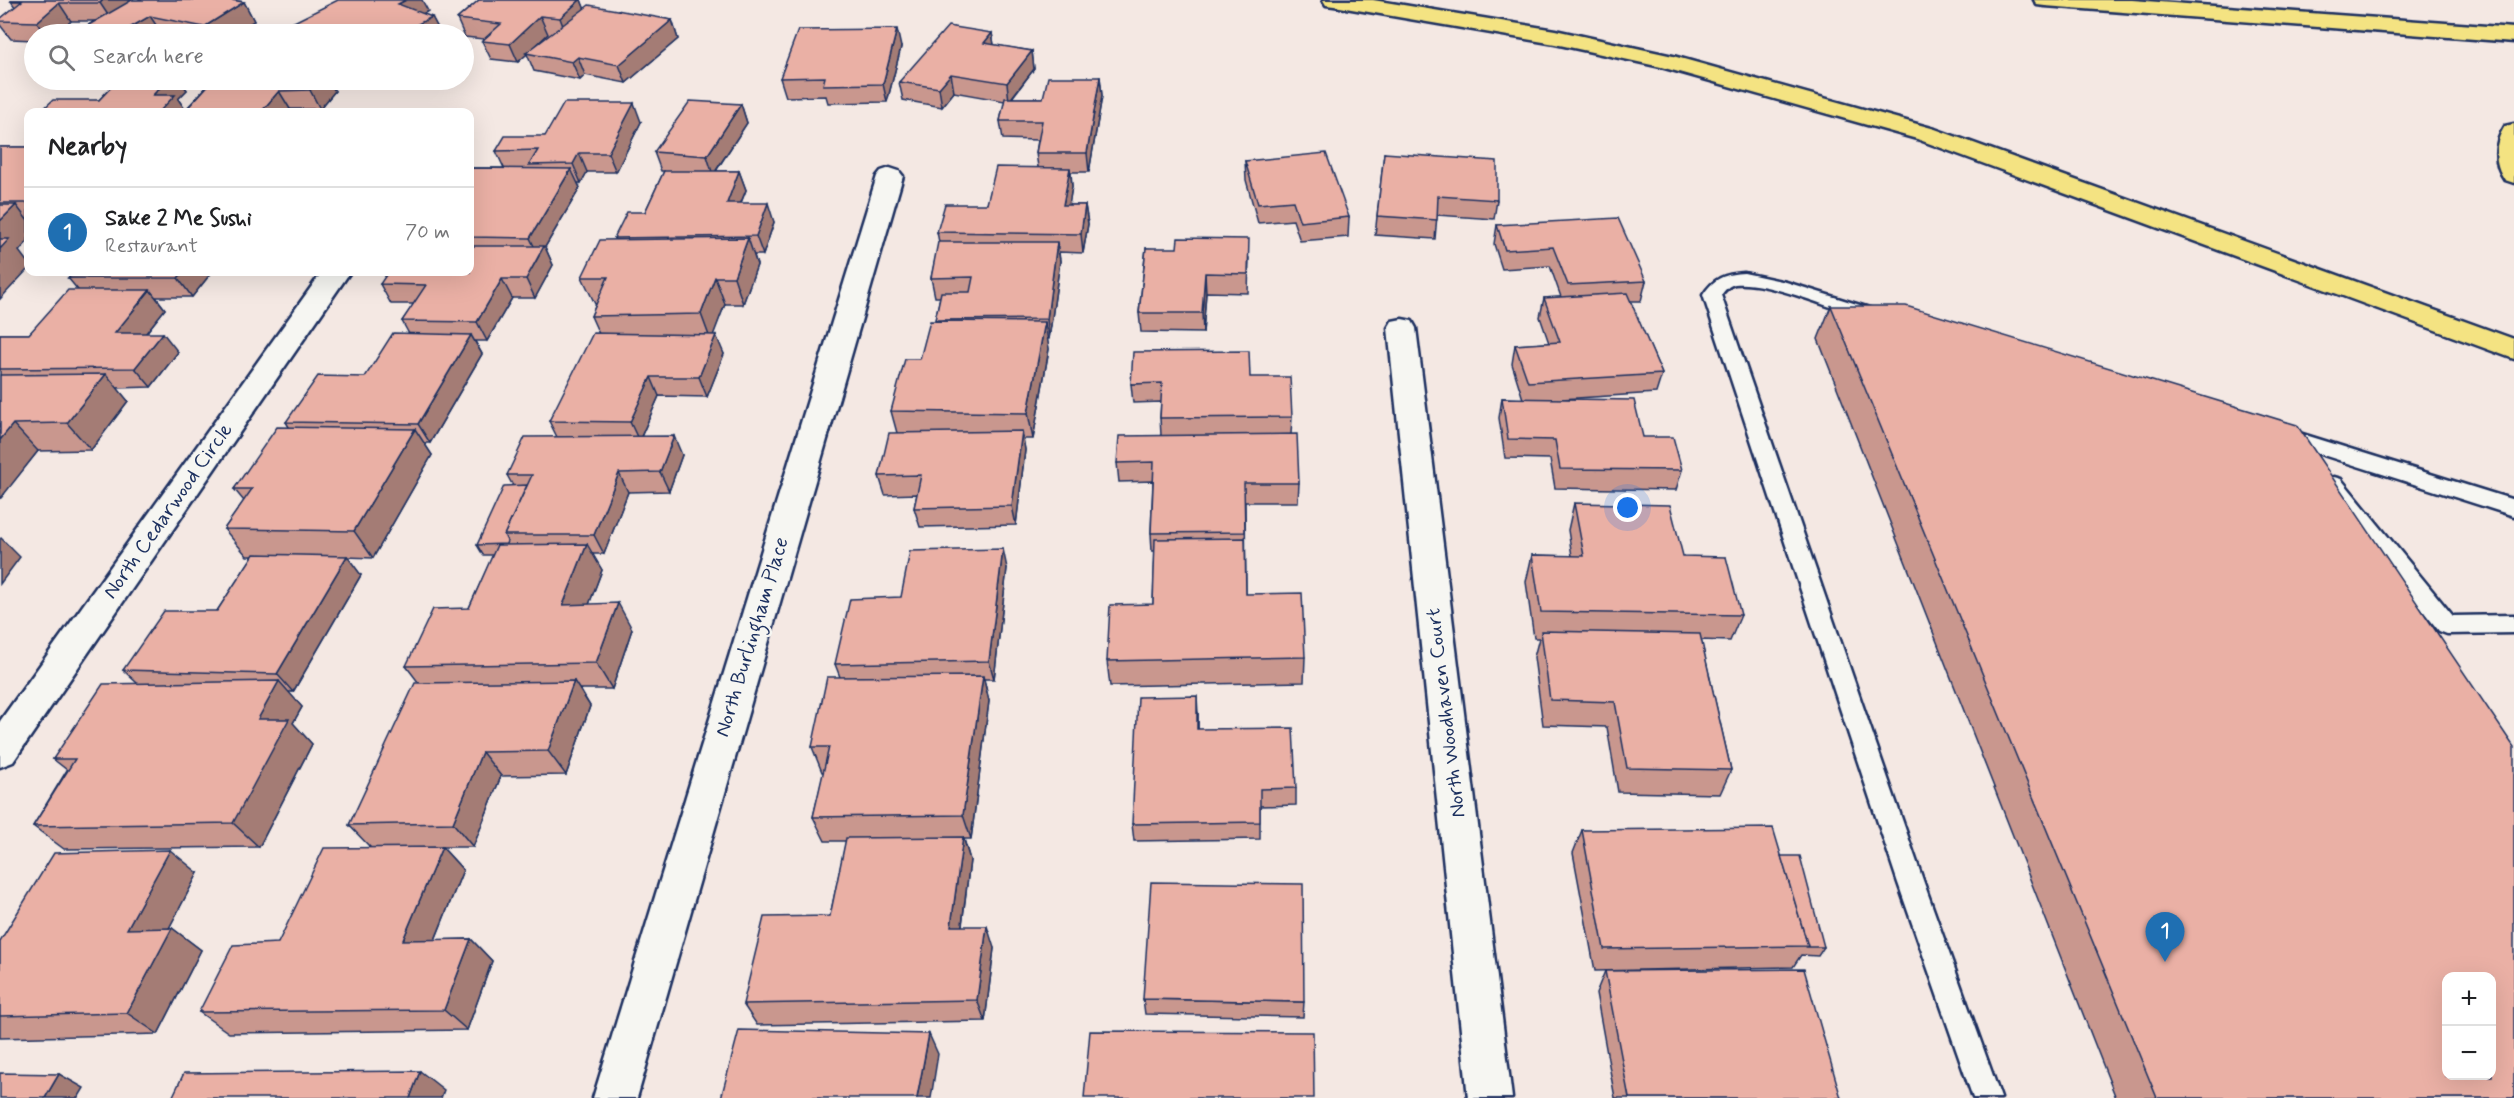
<!DOCTYPE html>
<meta charset="utf-8">
<style>
:root{--surface:#fff;--page:#f2f2f2;--text:#202124;--muted:#757577;--line:#e0e0e0;--accent:#1f6fb2}
body{margin:0;font-family:Mynerve,sans-serif;background:var(--page);color:var(--text)}
.controls{position:absolute;right:18px;bottom:18px;display:grid;overflow:hidden;border-radius:12px;box-shadow:0 6px 24px #0002}
.controls button{width:54px;height:54px;display:grid;place-items:center;padding:0;border:0;border-bottom:2px solid var(--line);background:var(--surface);color:var(--text);font:30px sans-serif}
.you{position:absolute;left:1628px;top:508px;width:21px;height:21px;margin:-15px;border:4px solid #fff;border-radius:50%;background:#1a73e8;box-shadow:0 0 0 9px #1a73e833}
.badge{display:grid;place-items:center;width:39px;height:39px;border-radius:50%;background:var(--accent);color:#fff;font-size:20px;font-weight:700}
.pin{position:absolute;translate:-50% -50px;filter:drop-shadow(0 2px 3px #0008)}
.pin::after{content:'';position:absolute;top:32px;width:21px;height:18px;background:inherit;clip-path:polygon(0 0,100% 0,50% 100%)}
.list{margin:0;padding:0;list-style:none}
h2{display:flex;justify-content:space-between;align-items:center;height:78px;margin:0;padding:0 24px;font-size:26px}
h2 small{font-size:20px;font-weight:400;color:var(--muted)}
.list li{display:grid;grid-template-columns:39px 1fr auto;gap:18px;align-items:center;box-sizing:border-box;height:90px;padding:0 24px;border-top:2px solid var(--line)}
.list b{display:block;font-size:22px;white-space:nowrap}
.list p{margin:0;font-size:20px;white-space:nowrap;color:var(--muted)}
.list em{font-size:20px;font-style:normal;color:var(--muted)}
.icon{flex:none;width:33px;height:33px;fill:none;stroke:currentColor;stroke-width:2;stroke-linecap:round;stroke-linejoin:round}
.map{position:relative;flex:none;width:2514px;height:1098px;overflow:hidden}
.search{position:absolute;background:var(--surface);box-shadow:0 6px 24px #0002;left:24px;top:24px;width:450px;height:66px;display:flex;align-items:center;gap:15px;box-sizing:border-box;padding:0 21px;border-radius:33px;color:var(--muted);font-size:22px}
.panel{position:absolute;background:var(--surface);box-shadow:0 6px 24px #0002;left:24px;top:108px;width:450px;height:168px;border-radius:12px}
.map>svg:first-child{display:block}
.lines{fill:none;stroke-linecap:round;stroke-linejoin:round}
.lane-casing{stroke:#1b2f5e;stroke-width:5}
.street-casing{stroke:#1b2f5e;stroke-width:5}
.highway-casing{stroke:#1b2f5e;stroke-width:5}
.lane{fill:#f6f6f2;fill-rule:evenodd}
.street{fill:#f6f6f2;fill-rule:evenodd}
.highway{fill:#f4e382;fill-rule:evenodd}
.wall{fill:#c9978e;stroke:#1b2f5e;stroke-width:1.5}
.shaded-wall{fill:#a47b74;stroke:#1b2f5e;stroke-width:1.5}
.building{fill:#eab0a5;stroke:#1b2f5e;stroke-width:1.5;fill-rule:evenodd}
.labels{text-anchor:middle;dominant-baseline:central;stroke-width:5;stroke-linejoin:round;paint-order:stroke}
.street-label{font-size:21px;fill:#1b2f5e;stroke:#f6f6f2}
</style>
<div class="map">
<svg width="2514" height="1098" viewBox="0 0 2514 1098">
<rect width="100%" height="100%" fill="#f4e8e3"/>
<filter id="ink" filterUnits="userSpaceOnUse"><feTurbulence type="fractalNoise" baseFrequency=".0167" numOctaves="2"/><feDisplacementMap in="SourceGraphic" scale="12" xChannelSelector="R" yChannelSelector="G"/><feConvolveMatrix kernelMatrix="1 2 1 2 8 2 1 2 1" color-interpolation-filters="sRGB"/></filter>
<g filter="url(#ink)">
<g class="lines">
<g class="lane-casing">
<g id="lane">
<path d="M1744,273L1786,282L1876,310L1879,314L1876,318L1870,320C1836,311 1768,280 1735,284C1729,285 1725,290 1721,295L1924,883L2001,1098H1973L1898,883L1703,295C1714,278 1725,274 1744,273Z"/>
<path d="M2283,428L2514,500V516L2276,440L2273,435L2276,430Z"/>
<path d="M2334,477L2341,479L2453,616L2514,615V633L2447,634L2439,631L2327,489L2324,484L2327,479Z"/>
</g>
</g>
<g class="street-casing">
<g id="street">
<path d="M890,168L899,171L903,176L637,1098H593L877,176L881,171Z"/>
<path d="M322,272H350L13,762L0,767V721Z"/>
<path d="M1402,319L1412,321L1416,328L1512,1098H1468L1388,328L1392,321Z"/>
</g>
</g>
<g class="highway-casing">
<g id="highway">
<path d="M1323,0H1373L1555,30L1673,56L1935,129L2514,339V359L1917,139L1661,67L1555,44L1334,6L1326,5Z"/>
<path d="M2034,0H2132L2514,28V42L2045,6L2037,5Z"/>
<path d="M2514,124V183L2505,180C2493,163 2494,143 2505,126Z"/>
</g>
</g>
<use href="#lane" class="lane"/>
<use href="#street" class="street"/>
<use href="#highway" class="highway"/>
</g>
<g class="wall">
<path d="M12,0H234L244,2L254,21L232,34H83L80,30L95,21H71L56,34H34V40L11,39L0,25V19L15,7L11,1Z"/>
<path d="M479,0H581L584,8L672,20L678,39L626,83L585,75L580,80L534,71L527,54L518,62L491,59L482,41L484,39L465,37L457,19Z"/>
<path d="M428,11L423,14L432,17L441,34H286L298,29L294,22Z"/>
<path d="M992,33L994,45L1032,51L1034,69L1012,98H1043L1100,77L1102,96L1089,172H1071L1072,186L1069,205H1085L1088,224L1083,253L1059,252L1060,261L1049,339H1047L1049,349L1033,439H1023L1025,450L1016,525L920,527L914,508L917,494L885,495L879,476L897,433L891,411L920,359L935,321L940,297H935L931,278L939,242L937,232L987,204L1038,167L1036,153L1038,140L1003,139L1000,121L1005,101L954,92L942,107L903,100L899,82Z"/>
<path d="M901,47L887,102L828,103L826,96L786,97L780,78Z"/>
<path d="M118,80H180L187,90L178,99L185,110L213,80H328L335,91L320,109H290L287,112H40L99,100Z"/>
<path d="M741,104L747,123L716,171H739L746,190L741,203L774,222L763,255H754L757,265L743,304H725L713,334L724,354L707,397L659,396L641,437L682,455L669,491L628,492L604,554H592L602,570L589,604L632,629L612,689H580L590,706L566,775L501,776L473,847H442L463,870L435,940L471,939L492,961L467,1030L229,1033L199,1012L278,943L370,847L349,825L419,683L406,666L469,608L493,555H483L477,545L513,486L507,475L557,437L549,421L599,334L591,316L596,304H595L582,277L615,240L614,238L645,212L664,171H661L654,152Z"/>
<path d="M641,122L616,172H587L581,183H578L580,188L545,247L553,265L535,298H512L487,341H475L482,354L430,443H424L432,455L373,558L347,557L361,575L293,692H288L302,707L293,723L312,744L259,847L64,849L33,826L67,770L53,759L137,683L123,670L217,611L253,556H247L224,529L244,501L234,489L289,427L286,422L365,377L409,334L402,321L414,304H391L380,284L470,272V168H504L496,151L545,136Z"/>
<path d="M0,147H28V241L19,251L0,299Z"/>
<path d="M1384,153L1497,200L1494,219L1437,215L1435,239L1375,235Z"/>
<path d="M1245,161L1349,217L1348,237L1300,241L1293,220L1258,223L1246,180Z"/>
<path d="M1497,225L1646,281L1641,301H1630L1662,374L1656,393L1561,399L1643,437L1682,470L1676,490L1555,488L1550,459L1505,458L1499,418L1502,398L1523,399L1512,364L1515,345L1549,343L1540,317L1544,298L1561,297L1550,266L1502,269L1494,244Z"/>
<path d="M1146,248L1249,258L1248,293L1206,292L1203,333L1141,332L1139,313Z"/>
<path d="M212,272L192,297H156L165,309L146,333L178,352L151,387L117,388L128,401L91,450L38,451L0,498V334H29L78,290L68,278Z"/>
<path d="M1831,306L2514,1098H2116L1818,339Z"/>
<path d="M1250,377L1292,417L1291,434L1299,483L1298,502H1245L1246,594L1305,657L1304,682L1110,686L1107,661L1153,604L1155,551H1152L1151,533L1153,481L1119,482L1117,463L1161,435L1160,418L1161,402L1133,403L1131,384Z"/>
<path d="M1574,503L1683,556L1741,615L1730,641L1701,640L1731,770L1720,794L1618,792L1607,727L1543,725L1534,657L1539,638H1534L1526,582L1532,555L1572,556L1568,530Z"/>
<path d="M1007,568L994,679H984L989,701L971,839H964L970,860L962,926L994,948L985,1021L757,1025L743,1004L830,916L846,841H825L813,817L824,772H822L812,747L840,677L835,664L901,597Z"/>
<path d="M1198,714V729L1296,788V805L1260,806V839L1134,841L1132,824Z"/>
<path d="M1582,830L1781,856L1824,947L1818,956L1801,955L1793,967L1595,971L1573,853Z"/>
<path d="M198,873L169,928H172L201,950L158,1034L0,1038V941Z"/>
<path d="M1605,971L1841,1098H1615L1596,993Z"/>
<path d="M1143,999L1304,1002L1303,1017L1145,1014Z"/>
</g>
<g class="shaded-wall">
<path d="M103,0H135L112,21L100,3Z"/>
<path d="M406,0H422L428,11L407,22L398,4Z"/>
<path d="M580,0H581L588,17L567,37L560,18Z"/>
<path d="M244,2L254,21L232,34H209L204,27Z"/>
<path d="M59,3L71,21L56,34H46L37,22Z"/>
<path d="M150,16L162,34H119Z"/>
<path d="M540,16L548,34L528,53H526L527,54L518,62L510,44Z"/>
<path d="M432,17L441,34H398Z"/>
<path d="M672,20L678,39L626,83L619,65Z"/>
<path d="M897,29L901,47L887,102L883,84Z"/>
<path d="M992,33L995,51L984,43Z"/>
<path d="M1032,51L1034,69L1009,101L1007,83Z"/>
<path d="M578,57L585,75L580,80L572,62Z"/>
<path d="M951,74L954,92L942,107L939,88Z"/>
<path d="M1100,77L1102,96L1089,172L1087,153Z"/>
<path d="M167,80H180L187,90L178,99L187,112H159L153,95Z"/>
<path d="M318,80H328L335,91L320,109L310,90Z"/>
<path d="M360,80H368L362,83Z"/>
<path d="M279,91L290,109L287,112H261Z"/>
<path d="M634,103L641,122L616,172L608,153Z"/>
<path d="M741,104L747,123L713,175L707,156Z"/>
<path d="M579,153L587,172L581,183L573,164Z"/>
<path d="M1070,168L1072,186L1066,224L1063,205Z"/>
<path d="M571,169L580,188L545,247L553,265L535,298L526,279L539,256L530,238Z"/>
<path d="M739,171L746,190L733,222L727,203Z"/>
<path d="M768,203L774,222L763,255L756,236Z"/>
<path d="M16,205L28,221V241L19,251L28,263V269L0,299V221Z"/>
<path d="M1085,205L1088,224L1083,253L1081,234Z"/>
<path d="M748,238L757,265L743,304L734,277Z"/>
<path d="M1057,242L1060,261L1049,339L1047,319Z"/>
<path d="M183,272H212L192,297L178,278Z"/>
<path d="M1205,273L1206,292L1203,333L1202,313Z"/>
<path d="M715,277L725,304L711,341L701,314Z"/>
<path d="M502,279L512,298L487,341L477,322Z"/>
<path d="M150,290L165,309L130,353L115,333Z"/>
<path d="M1045,322L1049,349L1033,439L1028,413Z"/>
<path d="M163,333L178,352L151,387L135,368Z"/>
<path d="M471,335L482,354L430,443L418,424Z"/>
<path d="M716,335L724,354L707,397L699,377Z"/>
<path d="M106,374L128,401L91,450L67,423Z"/>
<path d="M651,377L659,396L639,441L630,422Z"/>
<path d="M13,424L38,451L1,498H0V440Z"/>
<path d="M415,429L432,455L373,558L354,531Z"/>
<path d="M1022,431L1025,450L1016,525L1012,506Z"/>
<path d="M674,436L682,455L669,491L660,472Z"/>
<path d="M619,473L628,492L604,554L594,535Z"/>
<path d="M1,538L20,557L0,584V539Z"/>
<path d="M587,544L602,570L579,631L563,605Z"/>
<path d="M1003,549L1007,568L994,679L989,661Z"/>
<path d="M347,556L361,575L293,692L277,674Z"/>
<path d="M618,603L632,629L612,689L596,663Z"/>
<path d="M983,676L989,701L971,839L963,815Z"/>
<path d="M279,681L302,707L293,723L312,744L259,847L233,823L258,719Z"/>
<path d="M574,681L590,706L566,775L548,751Z"/>
<path d="M1197,696L1198,714V747L1197,729Z"/>
<path d="M482,752L501,776L473,847L453,823Z"/>
<path d="M963,837L970,860L959,948L951,926Z"/>
<path d="M442,847L463,870L426,962L403,940Z"/>
<path d="M170,850L198,873L157,951L127,929Z"/>
<path d="M987,926L994,948L985,1021L977,1000Z"/>
<path d="M172,928L201,950L158,1034L127,1013Z"/>
<path d="M471,939L492,961L467,1030L444,1010Z"/>
<path d="M929,1034L938,1054L931,1098H917Z"/>
<path d="M420,1071L444,1090L441,1098H410Z"/>
<path d="M59,1074L84,1088L78,1098H45Z"/>
</g>
<g class="building">
<path d="M12,0H103L100,3H59L37,22L0,21V19L22,1H11Z"/>
<path d="M132,0H231L244,2L204,27L150,16L119,34H102L80,30Z"/>
<path d="M338,0H406L398,4L432,17L398,34H286L304,26L294,22Z"/>
<path d="M479,0H580L560,18L540,16L510,44L482,41L501,24L457,19Z"/>
<path d="M589,5L672,20L619,65L578,57L572,62L526,53Z"/>
<path d="M948,26L992,33L984,43L1032,51L1007,83L951,74L939,88L899,82Z"/>
<path d="M897,29L883,84L823,85L825,77L780,78L798,30Z"/>
<path d="M1048,77H1100L1087,153H1036L1042,121H1000L1005,98H1043Z"/>
<path d="M118,80H167L153,95H175L159,112H40L53,100H99Z"/>
<path d="M213,80H318L310,90L279,91L261,112H184Z"/>
<path d="M690,101L741,104L707,156L654,152Z"/>
<path d="M564,103H634L608,153H579L573,164L529,165L538,150L496,151L505,136H545Z"/>
<rect x="0" y="147" width="28" height="56"/>
<path d="M1326,153L1349,217L1300,222L1293,201L1258,204L1245,161Z"/>
<path d="M1384,153L1497,161V200L1438,196L1437,220L1377,216Z"/>
<path d="M996,167L1070,168L1063,205H1085L1081,234L937,232L945,204H987Z"/>
<path d="M470,168L571,169L530,238L470,237Z"/>
<path d="M664,171H739L727,203H768L756,236L614,238L627,212H645Z"/>
<path d="M0,205H16L0,221Z"/>
<path d="M1618,218L1646,281L1568,285L1553,247L1505,250L1497,225Z"/>
<path d="M748,238L734,277H715L701,314L591,316L608,277H582L600,240Z"/>
<path d="M1178,238L1249,239L1248,274L1205,273L1202,313H1139L1146,248H1177Z"/>
<path d="M0,239H9L0,249Z"/>
<path d="M938,242H1057L1047,319L935,320L941,292H970L973,277L931,278Z"/>
<path d="M470,246H544L526,279H502L477,322L402,321L426,285L380,284L388,272H470Z"/>
<path d="M74,272H183L178,278H68Z"/>
<path d="M68,290H150L115,333H163L135,368L0,369V334H29Z"/>
<path d="M1627,293L1662,374L1528,382L1515,345L1560,342L1544,298Z"/>
<path d="M1831,306H1906L2297,425L2514,747V1098H2157ZM2446,976H2492V1076H2446Z"/>
<path d="M930,321L1045,322L1028,413L891,411L905,359H920Z"/>
<path d="M393,333L471,335L418,424L286,422L318,376L365,377Z"/>
<path d="M593,333L716,335L699,377H651L630,422L549,421Z"/>
<path d="M1249,351L1250,377H1290L1292,417L1160,418L1162,383L1131,384L1133,352Z"/>
<path d="M106,374L67,423L13,424L0,440V375Z"/>
<path d="M1502,398L1634,400L1643,437H1673L1682,470L1560,469L1555,440L1508,439Z"/>
<path d="M277,427L415,429L354,531L224,529L252,489H234Z"/>
<path d="M1022,431L1012,506L914,508L921,475L879,476L889,433Z"/>
<path d="M1297,434L1299,483H1244L1245,532L1151,533L1154,462L1117,463L1119,436Z"/>
<path d="M674,436L660,472L619,473L594,535H504L532,475H507L525,437Z"/>
<path d="M527,485L504,535L507,541L506,544L477,545L504,486Z"/>
<path d="M1574,503L1670,505L1683,556L1726,557L1741,615L1541,612L1532,555L1584,556Z"/>
<path d="M1245,538L1246,594L1302,593L1305,657L1107,661L1110,605L1153,604L1155,539Z"/>
<path d="M587,544L563,605L618,603L596,663L406,666L433,609L469,608L497,545Z"/>
<path d="M1003,549L989,661L835,664L850,599L901,597L910,551Z"/>
<path d="M254,554L347,556L277,674L123,670L164,611H217Z"/>
<path d="M1541,631L1700,634L1731,770L1627,768L1615,702L1550,700Z"/>
<path d="M983,676L963,815L813,817L829,747H812L827,677Z"/>
<path d="M279,681L258,719H289L233,823L33,826L75,759H53L103,684Z"/>
<path d="M574,681L548,751L482,752L453,823L349,825L415,683Z"/>
<path d="M1197,696V729L1293,728L1296,788L1260,789V822L1132,824L1138,697Z"/>
<path d="M1773,828L1808,946L1604,949L1582,830Z"/>
<path d="M963,837L951,926H987L977,1000L743,1004L764,917L830,916L846,838Z"/>
<path d="M442,847L403,940L471,939L444,1010L199,1012L233,945L278,943L324,848Z"/>
<path d="M170,850L127,929L172,928L127,1013L0,1016V941L54,853Z"/>
<path d="M1781,856H1800L1824,947H1807L1808,946Z"/>
<path d="M1151,882L1303,884L1304,1002L1143,999Z"/>
<path d="M1804,969L1841,1098H1629L1605,971Z"/>
<path d="M739,1030L929,1034L917,1098H721Z"/>
<path d="M1090,1031L1313,1032L1314,1098H1084Z"/>
<path d="M420,1071L410,1098H172L184,1073Z"/>
<path d="M0,1073L59,1074L45,1098H0Z"/>
</g>
</g>
<g class="labels">
<g class="street-label">
<text transform="translate(168 511) rotate(-55)">North Cedarwood Circle</text>
<text transform="translate(752 637) rotate(-73)">North Burlingham Place</text>
<text transform="translate(1446 713) rotate(-97)">North Woodhaven Court</text>
</g>
</g>
</svg>
<div class="controls">
<button>+</button>
<button>−</button>
</div>
<div class="you"></div>
<div class="pin badge" style="left:2165px;top:962px">1</div>
<div class="search"><svg class="icon" aria-label="search" viewBox="0 0 24 24"><circle cx="10" cy="10" r="6"/><path d="M15 15l6 6"/></svg>Search here</div>
<section class="panel">
<h2>Nearby<small></small></h2>
<ul class="list">
<li><span class="badge">1</span><div><b>Sake 2 Me Sushi</b><p>Restaurant</p></div><em>70 m</em></li>
</ul>
</section>
</div>
